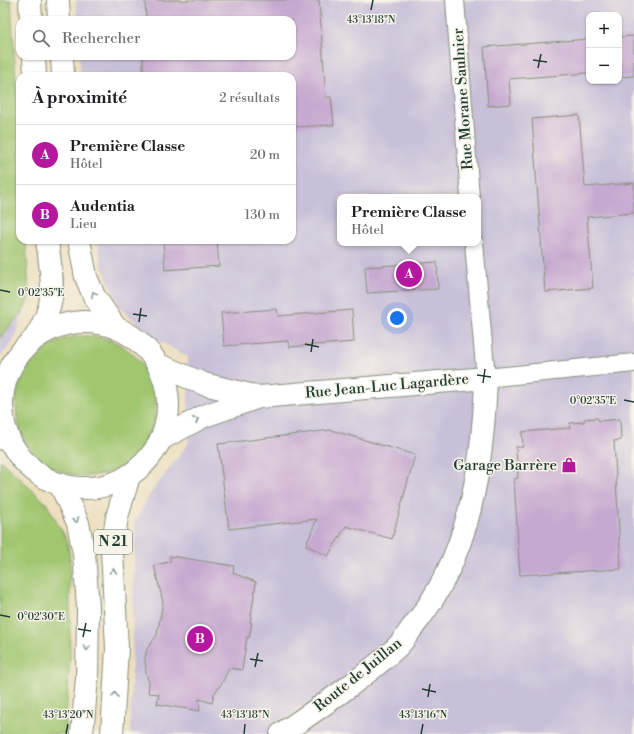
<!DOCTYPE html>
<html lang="fr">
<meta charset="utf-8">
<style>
:root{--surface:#fff;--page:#f2f2f2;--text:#202124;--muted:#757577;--line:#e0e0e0;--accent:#b5179e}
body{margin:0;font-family:"Libre Bodoni",serif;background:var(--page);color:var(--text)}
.controls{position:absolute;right:12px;top:12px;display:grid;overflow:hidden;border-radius:8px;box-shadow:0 1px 3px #0004}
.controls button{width:36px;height:36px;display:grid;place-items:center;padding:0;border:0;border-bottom:1px solid var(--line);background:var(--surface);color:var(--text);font:20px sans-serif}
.you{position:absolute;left:397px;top:318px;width:14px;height:14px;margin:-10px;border:3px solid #fff;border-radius:50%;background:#1a73e8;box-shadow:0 0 0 6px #1a73e833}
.badge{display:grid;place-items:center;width:26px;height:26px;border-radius:50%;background:var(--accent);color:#fff;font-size:13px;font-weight:700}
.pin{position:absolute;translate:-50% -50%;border:2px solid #fff;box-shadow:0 1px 4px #0006}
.popup{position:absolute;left:337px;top:194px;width:144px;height:52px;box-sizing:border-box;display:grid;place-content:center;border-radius:8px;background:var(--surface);filter:drop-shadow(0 1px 3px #0005);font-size:13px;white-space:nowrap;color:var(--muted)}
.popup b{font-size:15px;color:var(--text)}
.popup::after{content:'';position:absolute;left:50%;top:100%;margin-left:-8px;border:8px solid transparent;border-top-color:var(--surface)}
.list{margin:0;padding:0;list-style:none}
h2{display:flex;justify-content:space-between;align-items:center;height:52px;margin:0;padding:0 16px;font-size:17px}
h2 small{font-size:13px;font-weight:400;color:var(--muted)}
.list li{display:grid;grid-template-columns:26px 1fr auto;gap:12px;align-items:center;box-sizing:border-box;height:60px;padding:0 16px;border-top:1px solid var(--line)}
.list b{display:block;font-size:15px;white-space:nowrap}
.list p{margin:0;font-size:13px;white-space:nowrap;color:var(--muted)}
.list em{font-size:13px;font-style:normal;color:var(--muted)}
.icon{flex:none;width:22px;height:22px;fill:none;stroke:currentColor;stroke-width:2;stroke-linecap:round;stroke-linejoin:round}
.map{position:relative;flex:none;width:634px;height:734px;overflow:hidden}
.search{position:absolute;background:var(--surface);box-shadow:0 1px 3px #0004;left:16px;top:16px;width:280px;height:44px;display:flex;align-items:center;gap:10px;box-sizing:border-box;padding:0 14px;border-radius:12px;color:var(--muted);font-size:15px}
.panel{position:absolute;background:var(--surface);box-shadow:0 1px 3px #0004;left:16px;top:72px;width:280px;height:172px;border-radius:12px}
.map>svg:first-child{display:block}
.industrial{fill:#c8bfd8;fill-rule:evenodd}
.grass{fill:#a1c670;stroke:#608252}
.building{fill:#c6a9d0}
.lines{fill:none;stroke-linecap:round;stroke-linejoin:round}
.minor-casing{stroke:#868e79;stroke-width:20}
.tertiary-casing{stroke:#868e79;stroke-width:24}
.primary-casing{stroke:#868e79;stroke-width:24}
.minor{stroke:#fff;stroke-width:18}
.tertiary{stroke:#fff;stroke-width:22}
.primary{stroke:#fff;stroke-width:22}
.oneway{stroke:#8f9e9a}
.ticks{fill:none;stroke:#1f3d34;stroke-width:1.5}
.labels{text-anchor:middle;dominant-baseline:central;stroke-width:3;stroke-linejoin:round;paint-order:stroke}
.shield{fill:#f7f3e8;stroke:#60746a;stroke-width:1}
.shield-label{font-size:14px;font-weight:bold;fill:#1f3d34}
.street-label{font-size:15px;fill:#1f3d34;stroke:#f7f3e8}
.poi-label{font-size:15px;fill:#1f3d34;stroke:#f7f3e8;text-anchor:end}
.ticks-label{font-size:10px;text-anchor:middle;fill:#1f3d34;stroke:#f7f3e8;stroke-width:3;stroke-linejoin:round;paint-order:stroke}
</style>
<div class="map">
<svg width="634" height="734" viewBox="0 0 634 734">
<rect width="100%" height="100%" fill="#f7f3e8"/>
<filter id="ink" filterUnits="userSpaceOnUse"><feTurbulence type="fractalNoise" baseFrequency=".025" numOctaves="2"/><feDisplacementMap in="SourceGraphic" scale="8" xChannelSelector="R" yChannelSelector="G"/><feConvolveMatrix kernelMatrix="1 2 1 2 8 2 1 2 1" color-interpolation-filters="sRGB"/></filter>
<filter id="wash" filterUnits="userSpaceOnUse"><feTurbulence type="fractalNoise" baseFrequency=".012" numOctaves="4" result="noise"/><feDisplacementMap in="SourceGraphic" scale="16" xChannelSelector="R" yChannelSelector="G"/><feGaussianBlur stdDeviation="0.9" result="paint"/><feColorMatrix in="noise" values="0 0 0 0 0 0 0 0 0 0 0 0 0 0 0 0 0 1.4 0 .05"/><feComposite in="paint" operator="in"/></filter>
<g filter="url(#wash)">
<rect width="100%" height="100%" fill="#eddfbe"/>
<g class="industrial">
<path d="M76,0H634V734H130L135,522L150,494L188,444V357L154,338L120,308L102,266L97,240H292V76H81L79,56H292V20H77ZM589,15H619V81H589ZM340,197H478V243H340Z"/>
<path d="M25,308L13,342L0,357V338Z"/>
</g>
<g class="grass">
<path d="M0,0H11L20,146V240H26L29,297L25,308L0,338Z"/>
<circle cx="86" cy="406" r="70"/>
<path d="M0,460L46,503L67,540L70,559V657L65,734H0Z"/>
</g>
<g id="blocks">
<g class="building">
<path d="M145,0H319L326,97H331L334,125L292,127V76H143V56H292V20H146Z"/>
<path d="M634,36V76L619,77V37Z"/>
<path d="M589,39L588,73L509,79L511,104L488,106L484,47Z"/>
<path d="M579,115L585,187L634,183V213L587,217L593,288L545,292L532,119Z"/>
<path d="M163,240H217L219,266L165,270Z"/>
<path d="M437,262L438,289L367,293L365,267Z"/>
<path d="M277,309L278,316L352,310L354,342L289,347L288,341L224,346L221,313Z"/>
<path d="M598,418L599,421L620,419L621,440L614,441L621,569L520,575L514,479L518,478L516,447H523L522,432L570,428V423L584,422V419Z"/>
<path d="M331,430L415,455L392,539L346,526L328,556L306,545L317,519L229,529L218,444Z"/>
<path d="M170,556L234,566L233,573L256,582L250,623H252L249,638L247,637L242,670L229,668L222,683L214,694L212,703L199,699L200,711L157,704L159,694L148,693L149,683L146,673L145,657L147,649L157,635L163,602L154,565L170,562Z"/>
</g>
</g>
</g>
<g filter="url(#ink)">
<use href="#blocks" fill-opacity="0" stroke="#868e79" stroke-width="1"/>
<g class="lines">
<g class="minor-casing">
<g id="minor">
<path d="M455,0L470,197"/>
<path d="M474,243L486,378L634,363"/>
<path d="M0,381L6,378"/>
<path d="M0,440L12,444"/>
</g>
</g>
<g class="tertiary-casing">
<g id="tertiary">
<path d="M159,365L204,384L259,397"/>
<path d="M161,439L204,416L259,397L486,378C483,466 470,558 412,628C407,635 402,643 395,649C360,681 320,707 281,734"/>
</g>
</g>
<g class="primary-casing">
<g id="primary">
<path d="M30,0L31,20"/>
<path d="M58,0L59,20"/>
<path d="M34,56L35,76"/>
<path d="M62,56L63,76"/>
<path d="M79,240L86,277L94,296L115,327"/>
<circle cx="85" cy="405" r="83"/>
<path d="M35,338C59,300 52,281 47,240"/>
<path d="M60,484L78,523L84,553L88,607L87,678L82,734"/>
<path d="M112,734L117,648L112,550L117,517L129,476"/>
</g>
</g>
<use href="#minor" class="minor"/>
<use href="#tertiary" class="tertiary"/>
<use href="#primary" class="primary"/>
</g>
<defs><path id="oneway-chevron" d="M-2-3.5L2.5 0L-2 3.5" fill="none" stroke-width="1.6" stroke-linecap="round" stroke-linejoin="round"/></defs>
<g class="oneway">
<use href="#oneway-chevron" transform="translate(94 294) rotate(-117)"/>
<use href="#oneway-chevron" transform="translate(196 420) rotate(-28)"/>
<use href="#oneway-chevron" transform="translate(76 520) rotate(68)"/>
<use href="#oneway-chevron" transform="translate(113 571) rotate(-91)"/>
<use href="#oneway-chevron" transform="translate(87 648) rotate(91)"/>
<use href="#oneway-chevron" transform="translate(115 695) rotate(-88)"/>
</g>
</g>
<path class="ticks" d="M371,10L373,0M533,60L547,62M538,68L541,54M0,290L10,292M133,314L147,316M139,322L141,308M305,344L319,347M311,352L313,339M477,375L491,377M483,383L485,369M624,400L634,402M0,615L10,617M78,629L91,631M83,637L86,623M250,659L263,661M255,667L258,653M422,689L436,692M428,697L430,684M66,734L68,724M244,734L245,724M421,734L423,724"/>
<defs>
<g id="shop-bare" transform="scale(1.2)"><path d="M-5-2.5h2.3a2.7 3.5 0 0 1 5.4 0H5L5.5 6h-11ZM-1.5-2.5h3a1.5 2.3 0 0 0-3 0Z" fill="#b5179e" stroke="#f7f3e8" stroke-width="2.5" paint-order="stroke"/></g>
</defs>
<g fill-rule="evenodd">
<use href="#shop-bare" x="569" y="465"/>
</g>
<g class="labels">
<rect class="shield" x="94" y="530" width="38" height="24" rx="3"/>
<g class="shield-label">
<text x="113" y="542">N 21</text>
</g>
<g class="street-label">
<text transform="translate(463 99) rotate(-94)">Rue Morane Saulnier</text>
<text transform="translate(387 386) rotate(-5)">Rue Jean-Luc Lagardère</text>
<text transform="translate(358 675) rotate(-39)">Route de Juillan</text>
</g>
<g class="poi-label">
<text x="557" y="465">Garage Barrère</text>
</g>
</g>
<g class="ticks-label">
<text x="371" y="23">43°13'18"N</text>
<text x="41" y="296">0°02'35"E</text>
<text x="593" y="404">0°02'35"E</text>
<text x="41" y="620">0°02'30"E</text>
<text x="68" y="718">43°13'20"N</text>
<text x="245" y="718">43°13'18"N</text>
<text x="423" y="718">43°13'16"N</text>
</g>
</svg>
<div class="controls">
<button>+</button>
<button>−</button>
</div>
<div class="you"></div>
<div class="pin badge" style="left:409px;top:274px">A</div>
<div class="popup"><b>Première Classe</b>Hôtel</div>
<div class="pin badge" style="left:200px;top:639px">B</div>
<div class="search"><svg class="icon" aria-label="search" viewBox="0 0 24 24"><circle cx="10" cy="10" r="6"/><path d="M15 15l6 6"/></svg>Rechercher</div>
<section class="panel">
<h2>À proximité<small>2 résultats</small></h2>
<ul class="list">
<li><span class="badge">A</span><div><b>Première Classe</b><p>Hôtel</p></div><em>20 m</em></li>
<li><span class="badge">B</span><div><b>Audentia</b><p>Lieu</p></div><em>130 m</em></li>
</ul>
</section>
</div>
